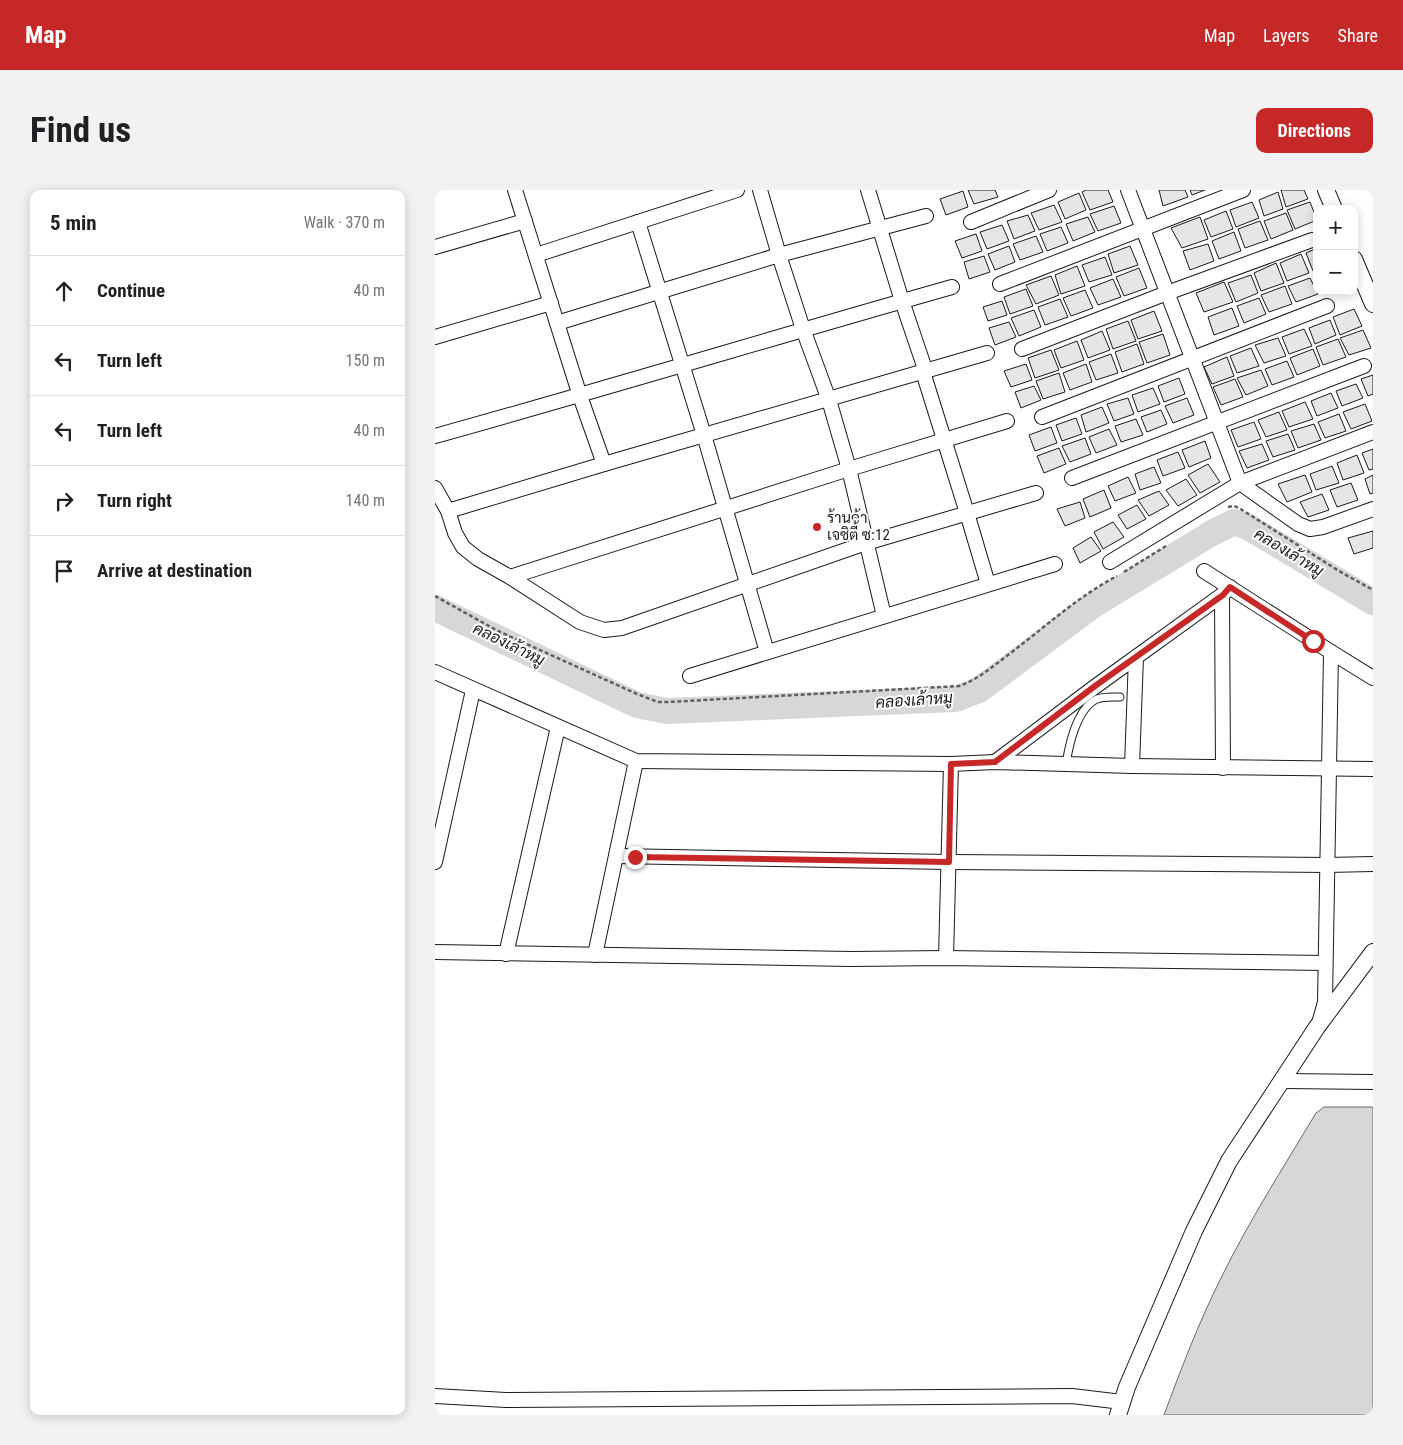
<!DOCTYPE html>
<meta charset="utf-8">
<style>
:root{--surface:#fff;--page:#f2f2f2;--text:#202124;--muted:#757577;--line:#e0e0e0;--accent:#c62828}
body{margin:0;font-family:"Roboto Condensed",Sarabun,sans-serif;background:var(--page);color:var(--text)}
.controls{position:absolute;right:15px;top:15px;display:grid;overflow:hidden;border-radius:10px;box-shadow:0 2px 12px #0003}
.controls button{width:45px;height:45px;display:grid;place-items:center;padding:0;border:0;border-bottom:1px solid var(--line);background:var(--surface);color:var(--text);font:25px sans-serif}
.stop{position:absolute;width:15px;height:15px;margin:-11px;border:4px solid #c62828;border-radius:50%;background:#fff}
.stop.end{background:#c62828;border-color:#fff;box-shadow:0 1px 5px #0008}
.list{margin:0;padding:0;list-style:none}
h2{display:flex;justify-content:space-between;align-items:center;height:65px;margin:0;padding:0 20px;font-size:21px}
h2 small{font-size:16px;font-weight:400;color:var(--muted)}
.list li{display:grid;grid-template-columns:32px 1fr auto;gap:15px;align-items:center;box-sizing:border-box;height:70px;padding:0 20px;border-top:1px solid var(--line)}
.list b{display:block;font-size:19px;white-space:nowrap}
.list em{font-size:16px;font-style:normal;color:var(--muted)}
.icon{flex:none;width:28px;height:28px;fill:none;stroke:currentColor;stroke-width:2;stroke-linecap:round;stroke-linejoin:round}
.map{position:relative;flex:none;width:938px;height:1225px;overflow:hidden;border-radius:10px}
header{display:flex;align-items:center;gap:30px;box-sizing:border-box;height:70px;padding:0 25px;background:var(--accent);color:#fff}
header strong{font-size:24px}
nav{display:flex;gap:28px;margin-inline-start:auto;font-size:18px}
.intro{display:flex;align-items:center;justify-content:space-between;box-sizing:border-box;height:120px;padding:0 30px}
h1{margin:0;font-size:35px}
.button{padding:12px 22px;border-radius:10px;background:var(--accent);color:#fff;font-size:18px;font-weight:700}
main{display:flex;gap:30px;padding:0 30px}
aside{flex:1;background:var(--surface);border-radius:10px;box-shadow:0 2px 12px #0003}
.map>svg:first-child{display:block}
.water{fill:#d7d7d7;stroke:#6a6a6a}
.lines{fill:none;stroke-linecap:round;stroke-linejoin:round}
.river{stroke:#d7d7d7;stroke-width:26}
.building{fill:#e6e6e6;stroke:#1a1a1a}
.service-casing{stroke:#1a1a1a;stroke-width:9}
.minor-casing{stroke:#1a1a1a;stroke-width:16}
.tertiary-casing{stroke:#1a1a1a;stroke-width:18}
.path{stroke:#5f5f5f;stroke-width:2.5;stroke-dasharray:4 2.5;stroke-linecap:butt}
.service{stroke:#fff;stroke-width:7}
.minor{stroke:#fff;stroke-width:14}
.tertiary{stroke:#fff;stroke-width:16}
.route{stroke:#c62828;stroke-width:6}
.poi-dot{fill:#c62828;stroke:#fff;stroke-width:2}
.labels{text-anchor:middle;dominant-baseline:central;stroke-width:4;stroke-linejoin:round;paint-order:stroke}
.poi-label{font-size:15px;fill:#1a1a1a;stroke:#fff;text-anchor:start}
.water-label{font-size:16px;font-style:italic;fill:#1a1a1a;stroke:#fff}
</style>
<header>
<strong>Map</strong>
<nav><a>Map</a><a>Layers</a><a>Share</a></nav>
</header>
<div class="intro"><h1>Find us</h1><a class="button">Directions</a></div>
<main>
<aside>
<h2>5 min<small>Walk · 370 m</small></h2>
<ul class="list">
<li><svg class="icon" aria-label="ahead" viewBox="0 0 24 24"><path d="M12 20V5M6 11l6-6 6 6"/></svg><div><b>Continue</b></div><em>40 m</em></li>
<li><svg class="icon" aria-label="left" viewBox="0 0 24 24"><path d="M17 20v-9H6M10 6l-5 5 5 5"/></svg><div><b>Turn left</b></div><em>150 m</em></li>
<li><svg class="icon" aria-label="left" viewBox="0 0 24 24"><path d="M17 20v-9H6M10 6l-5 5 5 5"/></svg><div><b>Turn left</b></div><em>40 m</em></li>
<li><svg class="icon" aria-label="right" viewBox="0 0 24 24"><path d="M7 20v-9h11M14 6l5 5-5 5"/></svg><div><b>Turn right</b></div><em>140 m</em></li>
<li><svg class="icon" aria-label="arrive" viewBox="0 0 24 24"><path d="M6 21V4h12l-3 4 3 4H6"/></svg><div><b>Arrive at destination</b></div></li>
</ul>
</aside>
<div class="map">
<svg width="938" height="1225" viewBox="0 0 938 1225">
<rect width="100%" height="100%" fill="#fff"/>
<path class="water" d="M889,917H938V1225H729C746,1179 764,1132 786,1088C814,1031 848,978 881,923Z"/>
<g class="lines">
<path class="river" d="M0,418L202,515L232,521L521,509L544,500L657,416L777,343L799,332L813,337L938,412"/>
</g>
<g class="building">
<path d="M533,0H560L563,7L539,14Z"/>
<path d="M651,0H673L678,12L655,20L647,2Z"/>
<path d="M724,0H750L753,7L728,16Z"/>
<path d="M755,0H770L757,5Z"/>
<path d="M846,0H869L873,9L851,17Z"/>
<path d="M528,1L533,17L511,25L505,9Z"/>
<path d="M843,2L848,19L829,26L824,10Z"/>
<path d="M644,3L651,20L630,29L623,12Z"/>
<path d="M817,12L824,28L801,37L795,20Z"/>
<path d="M875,12L882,30L860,39L852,20Z"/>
<path d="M619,15L627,32L604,40L596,23Z"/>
<path d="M679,16L686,33L663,41L655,24Z"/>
<path d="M791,21L798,39L776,47L769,30Z"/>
<path d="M851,23L858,40L836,49L829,31Z"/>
<path d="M593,25L600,41L579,49L572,31Z"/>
<path d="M653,27L660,42L638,51L631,34Z"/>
<path d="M765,27L773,49L747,58L736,38Z"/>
<path d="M825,31L833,50L810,58L803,39Z"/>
<path d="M567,35L574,51L552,59L545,42Z"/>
<path d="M626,37L633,53L612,61L605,44Z"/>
<path d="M799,42L806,61L784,69L777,51Z"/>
<path d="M541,44L547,61L527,68L520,51Z"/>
<path d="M601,46L608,62L585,70L578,54Z"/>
<path d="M773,54L779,71L755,80L748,61Z"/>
<path d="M574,56L580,72L560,80L553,64Z"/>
<path d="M695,56L703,75L679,83L673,64Z"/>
<path d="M882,58V79L878,81L871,63Z"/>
<path d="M866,64L874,83L852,91L845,73Z"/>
<path d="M549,66L555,82L534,89L529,72Z"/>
<path d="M670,67L677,85L654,92L647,75Z"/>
<path d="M841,73L849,93L826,101L819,83Z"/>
<path d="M642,76L650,96L626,104L620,85Z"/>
<path d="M704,78L712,98L689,106L681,87Z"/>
<path d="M816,85L823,103L801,112L793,93Z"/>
<path d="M616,86L624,105L601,114L591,95Z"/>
<path d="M875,88L883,104L861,112L853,96Z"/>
<path d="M678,89L686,107L663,115L655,98Z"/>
<path d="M789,92L798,112L769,122L761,103Z"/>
<path d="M850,96L857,114L834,122L826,105Z"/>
<path d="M591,99L598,116L575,124L569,107Z"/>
<path d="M650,100L658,118L636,126L628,108Z"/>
<path d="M824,108L831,124L809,133L802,116Z"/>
<path d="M625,109L633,127L610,135L603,117Z"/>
<path d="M567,111L572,125L553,131L548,117Z"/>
<path d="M797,118L804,136L779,145L773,127Z"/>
<path d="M919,119L927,136L905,145L898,127Z"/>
<path d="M599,120L606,137L584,146L576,128Z"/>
<path d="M719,121L727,141L703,149L696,130Z"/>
<path d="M895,130L901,145L880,154L874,138Z"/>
<path d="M693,131L701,151L678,159L671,139Z"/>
<path d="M574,132L581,147L560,155L554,138Z"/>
<path d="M869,139L877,156L854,164L847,147Z"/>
<path d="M928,140L936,158L914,165L905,148Z"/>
<path d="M667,141L675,160L653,168L646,150Z"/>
<path d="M728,144L735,165L712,173L704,152Z"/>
<path d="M843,148L851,166L829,173L820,155Z"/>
<path d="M903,149L911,167L888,175L881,157Z"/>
<path d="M642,151L649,170L626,178L619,160Z"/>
<path d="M702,154L709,174L687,182L680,162Z"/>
<path d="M816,158L824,176L802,183L795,166Z"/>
<path d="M878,159L885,176L862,185L855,168Z"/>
<path d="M616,160L624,180L600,188L593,168Z"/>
<path d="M676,164L683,183L661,190L654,172Z"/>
<path d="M792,167L799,186L777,194L769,177Z"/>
<path d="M852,171L859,187L837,195L830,179Z"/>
<path d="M591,174L597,190L576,197L569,181Z"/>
<path d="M651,174L657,192L635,200L628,183Z"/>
<path d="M826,180L833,196L811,205L802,188Z"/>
<path d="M624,183L630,202L608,209L601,191Z"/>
<path d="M938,185V204L933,206L926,189Z"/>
<path d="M744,188L750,204L729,212L723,196Z"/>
<path d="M800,189L808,207L786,215L778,197Z"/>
<path d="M921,194L928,208L907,216L901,201Z"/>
<path d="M599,196L606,210L586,218L580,202Z"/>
<path d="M718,198L725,214L703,222L697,205Z"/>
<path d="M896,203L903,218L882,226L876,211Z"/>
<path d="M693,208L699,224L679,231L672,214Z"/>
<path d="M752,208L759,225L738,233L730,216Z"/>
<path d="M870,212L878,229L854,237L847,221Z"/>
<path d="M930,214L937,231L916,239L908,222Z"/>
<path d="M667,217L674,233L651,242L646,225Z"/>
<path d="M726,220L732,234L712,242L706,227Z"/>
<path d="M844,222L852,240L831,247L823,230Z"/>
<path d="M904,224L911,241L890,248L883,232Z"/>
<path d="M641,228L647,244L627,251L621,235Z"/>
<path d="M701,229L708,245L686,252L680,236Z"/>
<path d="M819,232L826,249L803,257L796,240Z"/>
<path d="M879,234L886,250L863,258L856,241Z"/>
<path d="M616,237L622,253L600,261L594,245Z"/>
<path d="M674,239L682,255L661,263L654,247Z"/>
<path d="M853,244L860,260L838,267L831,251Z"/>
<path d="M650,248L656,264L635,272L627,256Z"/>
<path d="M770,251L776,268L754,277L747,260Z"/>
<path d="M827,254L834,270L812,278L804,261Z"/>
<path d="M624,258L631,274L609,283L602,266Z"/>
<path d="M938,259V279L934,280L927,263Z"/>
<path d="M743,262L750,278L728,286L722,270Z"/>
<path d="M922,265L929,283L908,290L902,273Z"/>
<path d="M773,274L785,292L765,303L753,285Z"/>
<path d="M897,276L904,293L881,300L875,284Z"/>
<path d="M719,277L726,293L705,300L700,284Z"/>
<path d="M870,285L877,302L852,312L843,294Z"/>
<path d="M938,285V303L935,304L930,289Z"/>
<path d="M693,287L701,303L680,311L673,296Z"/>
<path d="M751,289L762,305L743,316L731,300Z"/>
<path d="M916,293L923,310L902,317L895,300Z"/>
<path d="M669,300L676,318L655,327L648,309Z"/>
<path d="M724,301L734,315L714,326L703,310Z"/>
<path d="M887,304L894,320L873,327L865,312Z"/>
<path d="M645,312L650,328L630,336L622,319Z"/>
<path d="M702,315L711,329L692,339L683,325Z"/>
<path d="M678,332L689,347L668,359L659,342Z"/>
<path d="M938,341V358L919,364L913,348Z"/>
<path d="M656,347L666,361L645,373L638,358Z"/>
</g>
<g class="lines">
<g class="service-casing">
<path id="service" d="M631,574C634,555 642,518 662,509C669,506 678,507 685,507"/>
</g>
<g class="minor-casing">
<g id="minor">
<path d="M80,0L145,206L169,274"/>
<path d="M325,0L344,65L368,139L394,210L414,279L449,426"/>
<path d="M433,0L467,111L491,182"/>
<path d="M693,0L805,293L863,334L875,339L888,337L938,319"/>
<path d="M203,32L269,245L332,462"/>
<path d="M536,32L614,0"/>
<path d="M0,57L90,31"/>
<path d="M101,65L302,0"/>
<path d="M565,94L808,0"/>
<path d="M122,133L344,65L491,26"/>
<path d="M0,147L116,113"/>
<path d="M587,159L732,103L877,50"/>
<path d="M488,182L532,323L553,394"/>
<path d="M607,227L892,116"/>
<path d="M0,246C173,198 344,146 517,97"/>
<path d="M637,288L929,176"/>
<path d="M0,298L13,321L20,343L28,357L43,369L75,387L145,432L169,440L187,438L431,353L601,303"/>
<path d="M13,321L169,274L552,163"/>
<path d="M675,372L805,293L938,242"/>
<path d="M769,381L896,462L890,812L885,830"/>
<path d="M75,387L414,279L572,231"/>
<path d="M787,405L788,578"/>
<path d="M896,462L938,488"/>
<path d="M0,482L201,571L516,574L560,572L697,576L938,579"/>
<path d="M255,486L620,374"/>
<path d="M560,572L661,496L787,405L795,397"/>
<path d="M697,576L701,467"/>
<path d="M181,666L514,672L892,675L938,674"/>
<path d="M0,672L38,500"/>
<path d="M0,762L416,769L511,768L890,773"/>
<path d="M71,764L123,537"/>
<path d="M160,765L201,571"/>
<path d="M511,768L516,574"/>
<path d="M848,891L938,892"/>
<path d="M0,1206L71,1210L637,1206L687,1212"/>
</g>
</g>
<g class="tertiary-casing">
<g id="tertiary">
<path d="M891,0L899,19"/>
<path d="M919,69L938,114"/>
<path d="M683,1225L692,1197L759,1041L794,971L882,837L938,762"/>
</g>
</g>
<g class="path">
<path d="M793,317L799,316L804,318L904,381L938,400"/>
<path d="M689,382L731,356"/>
<path d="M0,406L63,441L202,504L223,512H233L524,496C542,490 557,477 573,465C609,438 642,407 682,386"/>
</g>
<use href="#service" class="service"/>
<use href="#minor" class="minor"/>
<use href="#tertiary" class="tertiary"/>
</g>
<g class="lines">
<path class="route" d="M200,667L514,672L516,574L560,572L660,496L788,405L795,397L878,451"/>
</g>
<circle class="poi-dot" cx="382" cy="337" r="5"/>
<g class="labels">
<g class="poi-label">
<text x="392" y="328">ร้านค้า<tspan x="392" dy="17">เจซิตี้ ซ.12</tspan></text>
</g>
<g class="water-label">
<text transform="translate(854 362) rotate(31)">คลองเล้าหมู</text>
<text transform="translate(74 454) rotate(26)">คลองเล้าหมู</text>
<text transform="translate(479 510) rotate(-4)">คลองเล้าหมู</text>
</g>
</g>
</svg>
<div class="controls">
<button>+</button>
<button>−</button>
</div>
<div class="stop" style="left:878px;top:451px"></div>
<div class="stop end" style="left:200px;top:667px"></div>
</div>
</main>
